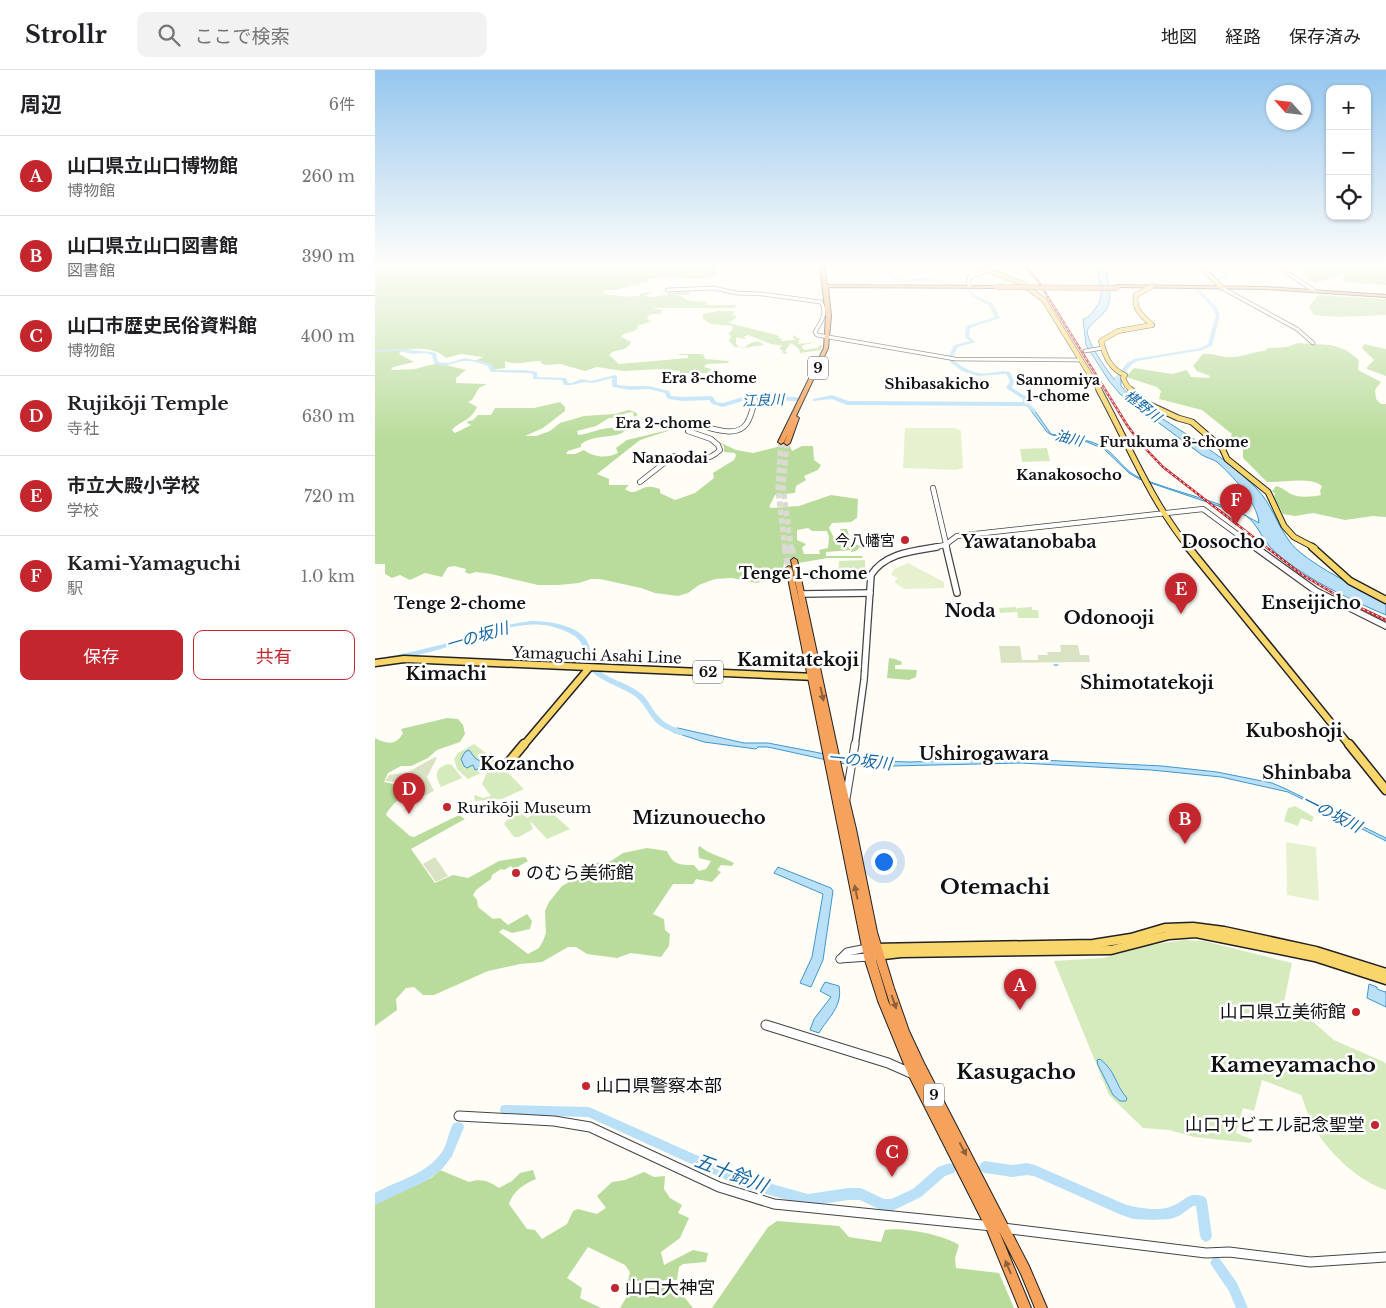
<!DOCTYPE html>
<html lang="ja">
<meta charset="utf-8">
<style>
:root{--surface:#fff;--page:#f2f2f2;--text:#202124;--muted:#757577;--line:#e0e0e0;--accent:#c4262e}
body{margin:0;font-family:"Libre Baskerville","Noto Sans JP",serif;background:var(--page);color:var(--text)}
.controls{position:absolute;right:15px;top:15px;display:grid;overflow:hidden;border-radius:10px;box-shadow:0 1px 4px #0004}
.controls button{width:45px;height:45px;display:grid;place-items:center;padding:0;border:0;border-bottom:1px solid var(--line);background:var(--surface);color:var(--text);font:25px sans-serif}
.compass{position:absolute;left:891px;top:15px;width:45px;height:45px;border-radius:50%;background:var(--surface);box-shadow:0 1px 4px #0004;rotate:297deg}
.you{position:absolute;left:508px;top:791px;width:18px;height:18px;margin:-12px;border:4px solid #fff;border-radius:50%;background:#1a73e8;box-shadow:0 0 0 8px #1a73e833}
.badge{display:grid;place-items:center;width:32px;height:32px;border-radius:50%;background:var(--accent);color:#fff;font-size:16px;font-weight:700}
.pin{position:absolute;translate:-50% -41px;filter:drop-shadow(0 1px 2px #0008)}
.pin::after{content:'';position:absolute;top:26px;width:18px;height:15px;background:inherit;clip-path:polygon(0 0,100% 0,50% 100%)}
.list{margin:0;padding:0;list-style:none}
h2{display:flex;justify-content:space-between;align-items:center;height:65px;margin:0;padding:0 20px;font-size:21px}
h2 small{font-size:16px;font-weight:400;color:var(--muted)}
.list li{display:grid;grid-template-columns:32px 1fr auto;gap:15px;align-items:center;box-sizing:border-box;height:80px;padding:0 20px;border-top:1px solid var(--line)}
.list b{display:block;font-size:19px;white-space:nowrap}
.list p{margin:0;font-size:16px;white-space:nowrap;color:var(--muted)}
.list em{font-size:16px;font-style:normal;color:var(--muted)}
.actions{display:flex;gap:10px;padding:15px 20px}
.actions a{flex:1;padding:11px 0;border:1px solid var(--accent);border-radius:10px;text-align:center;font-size:18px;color:var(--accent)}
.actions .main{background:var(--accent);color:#fff}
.icon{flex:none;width:28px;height:28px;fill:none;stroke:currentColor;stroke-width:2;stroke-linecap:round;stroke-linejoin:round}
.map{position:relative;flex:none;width:1011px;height:1238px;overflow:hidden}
header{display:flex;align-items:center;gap:30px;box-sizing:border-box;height:70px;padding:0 25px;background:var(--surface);border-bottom:1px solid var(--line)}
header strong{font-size:24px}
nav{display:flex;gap:28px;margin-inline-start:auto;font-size:18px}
.search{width:350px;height:45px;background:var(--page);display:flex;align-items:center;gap:12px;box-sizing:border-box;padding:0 18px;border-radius:10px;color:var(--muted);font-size:19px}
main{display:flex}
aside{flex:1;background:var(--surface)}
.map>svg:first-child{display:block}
.green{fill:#d5ebbd}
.forest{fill:#b9dc9c;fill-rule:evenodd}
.cemetery{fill:#d9e3c4}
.pitch{fill:#e6f2cf}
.water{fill:#b9e0f7;stroke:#3f96cf}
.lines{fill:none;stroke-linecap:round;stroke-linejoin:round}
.stream{stroke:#3f96cf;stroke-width:1}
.river{fill:#b9e0f7;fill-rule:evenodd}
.highway-tunnel-far1{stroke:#dbdad3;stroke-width:5.5;stroke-dasharray:5.5 3;stroke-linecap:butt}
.highway-tunnel{stroke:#dbdad3;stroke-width:7;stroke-dasharray:7 4;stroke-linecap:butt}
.minor-far4-casing{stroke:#444;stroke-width:4.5}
.minor-far3-casing{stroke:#444;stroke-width:6}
.minor-far2-casing{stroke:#444;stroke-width:8}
.minor-far1-casing{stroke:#444;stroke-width:9}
.minor-casing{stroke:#444;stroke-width:11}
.major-far3-casing{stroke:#222;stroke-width:5.5}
.major-far2-casing{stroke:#222;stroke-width:7}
.major-far1-casing{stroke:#222;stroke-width:9}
.major-casing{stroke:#222;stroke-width:11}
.highway-casing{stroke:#222;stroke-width:2}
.minor-far4{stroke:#fff;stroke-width:3}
.minor-far3{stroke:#fff;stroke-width:4.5}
.minor-far2{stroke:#fff;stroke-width:5.5}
.minor-far1{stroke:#fff;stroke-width:7}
.minor{stroke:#fff;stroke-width:9}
.major-far3{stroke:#f9d66b;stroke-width:4.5}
.major-far2{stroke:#f9d66b;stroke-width:5}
.major-far1{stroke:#f9d66b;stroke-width:6}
.major{stroke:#f9d66b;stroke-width:8}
.highway{fill:#f5a25d;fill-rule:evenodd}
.rail-casing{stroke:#c4262e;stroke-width:2.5}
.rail{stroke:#fff;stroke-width:1;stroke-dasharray:2.5;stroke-linecap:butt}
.highway-bridge-casing{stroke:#222;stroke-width:5.5;stroke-linecap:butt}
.highway-bridge{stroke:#f5a25d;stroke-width:4.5}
.oneway{fill:#8e613b}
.poi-dot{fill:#c4262e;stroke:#fff;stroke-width:2}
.labels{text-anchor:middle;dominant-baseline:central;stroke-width:5;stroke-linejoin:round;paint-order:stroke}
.shield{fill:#fff;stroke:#585858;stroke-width:1}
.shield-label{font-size:14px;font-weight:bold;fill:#111}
.far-neighbourhood-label{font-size:14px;font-weight:bold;fill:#111;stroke:#fff}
.far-water-label{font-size:14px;font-style:italic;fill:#1768a6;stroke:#fff}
.far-quarter-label{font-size:15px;font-weight:bold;fill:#111;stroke:#fff}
.poi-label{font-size:15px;fill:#111;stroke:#fff;text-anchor:end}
.street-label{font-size:15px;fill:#111;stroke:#fff}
.neighbourhood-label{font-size:16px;font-weight:bold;fill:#111;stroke:#fff}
.water-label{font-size:16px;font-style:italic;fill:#1768a6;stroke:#fff}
.quarter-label{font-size:18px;font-weight:bold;fill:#111;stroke:#fff}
.near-poi-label{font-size:18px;fill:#111;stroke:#fff;text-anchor:start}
.near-water-label{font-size:19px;font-style:italic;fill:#1768a6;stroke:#fff}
.near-quarter-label{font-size:21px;font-weight:bold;fill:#111;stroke:#fff}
</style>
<header>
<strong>Strollr</strong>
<div class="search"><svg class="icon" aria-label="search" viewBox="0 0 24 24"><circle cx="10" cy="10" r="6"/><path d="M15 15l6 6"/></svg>ここで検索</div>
<nav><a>地図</a><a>経路</a><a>保存済み</a></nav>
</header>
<main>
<aside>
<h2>周辺<small>6件</small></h2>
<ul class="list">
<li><span class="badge">A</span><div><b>山口県立山口博物館</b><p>博物館</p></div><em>260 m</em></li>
<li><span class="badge">B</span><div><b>山口県立山口図書館</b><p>図書館</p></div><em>390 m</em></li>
<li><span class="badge">C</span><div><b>山口市歴史民俗資料館</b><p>博物館</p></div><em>400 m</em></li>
<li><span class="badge">D</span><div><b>Rujikōji Temple</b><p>寺社</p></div><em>630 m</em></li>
<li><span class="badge">E</span><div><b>市立大殿小学校</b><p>学校</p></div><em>720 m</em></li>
<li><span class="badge">F</span><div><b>Kami-Yamaguchi</b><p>駅</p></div><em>1.0 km</em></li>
</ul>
<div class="actions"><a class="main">保存</a><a>共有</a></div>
</aside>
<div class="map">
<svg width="1011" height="1238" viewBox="0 0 1011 1238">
<rect width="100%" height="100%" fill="#fffdf5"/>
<g class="green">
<path d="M672,378L675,391L647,392L645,379Z"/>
<path d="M490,490V503L463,504L464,491Z"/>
<path d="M641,537L642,541V538L657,537V540H663L664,548H643L642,542L625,543L624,538Z"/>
<path d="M99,674L117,688L124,691L119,693L121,696L114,700L109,698L108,702L93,709L82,699L79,689L83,683Z"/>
<path d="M73,694L77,695L87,708L66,717C60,706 59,698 73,694Z"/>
<path d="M126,696L149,719L127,729L100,731L99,726L100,725L108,728L116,726L107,714L111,704Z"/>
<path d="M920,736L939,747L937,752L926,748L923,756L909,751L913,738Z"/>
<path d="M170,737L195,759L172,769L155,751L158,759L144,767H139L129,754L134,747L145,741L152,748Z"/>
<path d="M809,870L829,871L917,893L908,937L934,948L959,970L1009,992L1011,994V1120C984,1111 956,1085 941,1061C934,1050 931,1037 926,1025L887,1010L879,1041L868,1038L861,1063L878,1070L875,1073L819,1067L794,1060L768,1058L734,1025L679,891L728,888L776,875Z"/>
</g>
<g class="forest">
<path d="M0,196H339L342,198L340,200L343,205C327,211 311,208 295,207C288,207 281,208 274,209L273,212L240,220H230L228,223C234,226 256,227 264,226L265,223L279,222L269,226L279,227L293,224L292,222L285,221L300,222V220H313L315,225H305C313,233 321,231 332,232L331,235H361L362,237L359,238H277L287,240L286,244H275L272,247L273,250L277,251L262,256L263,258C259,263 250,261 246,267L256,272C251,283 242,277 234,285L244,294L313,288V285H302L306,284H328L330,289L354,291L353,293L331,294L329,297L337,299L332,303H305V301L284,299L249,301L222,297L210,301L185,294L170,295L166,293V291C153,291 142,296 130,291V298L118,300L115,294L100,291L108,287L86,284L71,288C60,277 39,277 25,282L24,284L39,292L18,297L16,300L40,299L63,293L91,300L81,308V313L112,314L104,318L97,330L93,332L102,337C95,352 86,350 77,360L80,363L96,355L91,352L98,350L103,345H116L120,338H159L185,332L190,337V341L168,358L150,366H161L175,361L185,353L209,346L239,344L254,340L260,342L263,345L259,347L258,342L251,343L246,347L234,348L221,356L202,361L203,365C215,364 224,358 236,358C241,358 243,359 248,356V349L261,351C256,354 250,362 245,364C232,368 218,365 206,374V377L193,381L191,384H200L209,380C218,387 231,389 243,383L241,378L252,370L302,358L265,370L222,404L234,409V415H254L250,419C259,426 263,419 272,417C276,416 281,418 285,419V423L300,430L320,423L339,408L338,403L359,390L361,386L360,383L349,382V376L344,372L361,380L378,383L410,375L415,376L417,381L427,376H438L439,390L446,395L443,400L429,406L431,410L421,416L420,423L400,425L394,437L397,438L424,436L456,425L483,429L482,448L476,452L457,453L454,458L461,472H471V467L467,466L465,459H472L476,473L486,476L481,481L476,482V480L451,482V486H488L487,488H453L423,493L421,489L409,493L407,503L382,513L357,508L340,509L324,515L313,523L303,526L280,523L266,518L225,509H216L204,513L184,515H163L116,504L101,502L94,504L90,502L91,499L79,496L73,497L67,507L50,503L35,510L25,505L17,508L10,504V494H0ZM433,458L437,461H452L454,467L453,478L444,480L445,484H429L427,478L431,474L422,470V460Z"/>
<path d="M925,196H1011V215L969,212L967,210L972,203L941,213L931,207L928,198Z"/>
<path d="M943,225L1011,229V245L962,247L939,245L934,237Z"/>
<path d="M342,241H360L357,244L362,247L354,253L402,265L404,266L403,268L407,269L406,271L420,270L417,265L426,269L424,270L423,274L442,272L428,275L427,277L429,280L442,278L447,274L446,280L425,283L424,279L416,273L410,281L413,284L407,283L408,281L404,278L408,276L396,274L373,265L368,267L373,270L361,267V274L364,277H372L371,276C378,272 381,269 389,275L373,277L375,278L360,277L354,271L356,266L353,264L357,260L358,256L336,254L328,249V244Z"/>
<path d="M923,273L956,275L971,280L984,290L983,300L1006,312L1000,320L1001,329L1006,334H1011V447L998,446L970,450L938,443L920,446L908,444L899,428L900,423L897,422L901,416C908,418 911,421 916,424C924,428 938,427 946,425L945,421L947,416C934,406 907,413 892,412L868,388V377L855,367L857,364L827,340L784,329L786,321L782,317L751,307L759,298L797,304L812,300L816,307L834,308L835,306L822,301L818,296L828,284C839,283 847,288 857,287C869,287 879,281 890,281L893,278L912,277Z"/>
<path d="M989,274L1011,279V306L992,299V297L999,290L987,278Z"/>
<path d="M514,588L520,589L527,592L526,595H520V599L542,600L541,607L534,610L512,608Z"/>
<path d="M72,648L83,649L88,655L90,664L85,672L62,680L53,688L36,696H26L13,703L9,712L28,716L31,719C26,729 17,734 11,744L12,746L35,766L39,767L84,745L90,749L36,779L60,813L78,805L93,808L124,791L150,787L153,791L139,799L136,796L129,800L126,799L117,805L116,809L101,820L98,825L102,830L103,837L118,849L125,848L133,855L152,844L157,851L155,859L137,863L128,859L124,862L153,884L164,878L168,871L171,863L170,841L174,832L187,816L212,802L222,793L236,791L248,783L272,778L292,781C298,795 305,795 319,795L324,801L331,799L336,791L324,788L323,778L325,776C334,785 347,786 359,793L357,796L346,795L342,800L346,802L337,812L321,809L318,814H298L278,844L289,849L290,860L295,864L294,876L286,887L256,883L242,888L212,884L201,877H193L167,892L145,894L113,901L59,925H48L39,917L31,918L21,929L22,940L0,956V668C11,674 21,676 28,663L26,659Z"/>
<path d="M65,1100L94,1112C106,1108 114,1111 124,1118L137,1111L145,1103L158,1100L161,1109C149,1114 138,1121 134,1134L152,1159L160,1160L167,1169L192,1154L198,1141L203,1139L222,1144L231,1138L222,1126L237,1112L250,1110L269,1102L279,1107L290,1106L289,1119L295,1128L307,1135L303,1143L314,1148L305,1168L286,1182L289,1195L318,1180L333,1183L331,1192L308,1194L304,1197L302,1210L253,1211L255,1202L250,1195L213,1177L192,1208L207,1218L205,1228L226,1238H0V1135L5,1131L56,1108Z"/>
<path d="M402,1151L464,1156L474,1167L506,1172L510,1160C529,1157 568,1165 584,1175L580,1188L581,1198L624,1203L639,1238H337L393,1157Z"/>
<path d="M257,1218H302L318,1238H245Z"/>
</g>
<g class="cemetery">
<path d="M685,575H703L705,585H714L715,592L626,593L624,576H645L647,590H663V585H673L672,582H686Z"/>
<path d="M60,687L62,688L52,707L59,721L49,726L42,724L34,713L10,711L14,705L33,702Z"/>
<path d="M60,787L73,806L61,812L48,794Z"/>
</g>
<g class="pitch">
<path d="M530,358H580L586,361L588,398L581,400L528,398Z"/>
<path d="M533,493L569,512V518L529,519L520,513V511L523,508L516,505L519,499Z"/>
<path d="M911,772L941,777L944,831L912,825Z"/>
</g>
<g class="water">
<path d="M723,196H731L732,198C731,210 737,221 734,233C731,245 719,250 713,259C708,267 733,302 739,309L746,306V316L758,329C799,358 846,382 881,418C897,434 902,455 915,472C928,491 989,522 1011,531V545C975,530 923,505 896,478C886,467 882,453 870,445L764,409L754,403L729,379L707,370L677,365L672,362L651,334L660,341L676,364C695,368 715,368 731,379C742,387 750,401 763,407C803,424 847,430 884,453C882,432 857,405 842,392C838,389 832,388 827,385L745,324L734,311L711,275L708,249C713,248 716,244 720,239C733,222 720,213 723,196Z"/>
<path d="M303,658L369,673H393L481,690L533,692L646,689L787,696L842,702L897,713L911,719L1011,768V771L913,722L846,707L776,700L646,693L517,696L470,694L393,677H383L381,679L329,672L298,662L299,659Z"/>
<path d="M94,680L100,688L108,693L109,696L100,700L98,695L92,698L89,696L86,689L90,682Z"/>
<path d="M403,797L456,818L458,821L448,890L436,917L425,913L437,887L448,824L399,803Z"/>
<path d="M450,912L464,916C468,937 453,947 444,963L435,960L439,949L456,927L445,921Z"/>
<path d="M994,914L1002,917V919L1010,922L1011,921V937L992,928Z"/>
<path d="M725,989C741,1001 740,1015 752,1028L751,1031H745L738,1025L723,995L722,990Z"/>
</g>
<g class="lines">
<path class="stream" d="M679,595H683"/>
<g class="river">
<path d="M503,196H507V197L513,199L520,206L529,210L552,208L583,215L581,216L552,210L529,212L518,208L511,201L504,199Z"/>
<path d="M838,196H842L851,202L853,207L824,219L842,238L845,245L837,276L827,280L762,291L756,295L744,310H740V308L752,293L759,289L826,278L833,274L841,245L838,239L820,219L825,215L849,206L848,204Z"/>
<path d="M592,217L600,225L617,233L625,248L595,258L594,267L601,272L583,277L578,286L579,291C590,299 601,305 614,303C621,302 627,300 635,302L639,311L637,318L652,327L653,333L661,340V342H657L651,336L472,335L457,329L438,331V329L457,325L473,331L648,332V329L631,318L635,311L631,304L603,306L587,301L575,292L574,286L579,275L595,271L590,267L591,256L620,247L613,235L598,227L590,218Z"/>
<path d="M23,279C36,281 48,280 61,283L63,292L74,293L90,288L117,294L119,300H149L162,302V307L191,308L193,313H197L206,309L216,311L240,305L242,306V315L255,316H274L294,321L296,326L307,327L336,326L338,327L341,332L348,333L371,326L422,327L425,329L422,331L371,330L348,337L337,334L334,330L307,331L294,329L292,328L290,323L274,319L255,320L238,317L237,314V308L218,313C205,310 202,316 189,315L187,310L158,309V304L155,303L117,302L115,301L113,296C106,294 96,290 89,291C77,292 72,299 59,293L57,285L50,283L38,284L23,281L0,282V280Z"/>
<path d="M156,551C173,551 207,555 214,575C216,582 215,590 220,597C232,609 250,612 264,622C274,629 277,641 286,649C292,655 302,658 310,661L311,663L310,665C305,666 300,663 295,661C272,652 275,636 258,625C244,616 227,612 215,600C208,593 209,584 207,575C203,564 186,559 175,556C143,549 105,567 75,576C55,583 33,587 12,591L8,589L12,587C31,583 50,579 69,574C98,565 125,555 156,551Z"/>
<path d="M130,1035L214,1037L368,1106L433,1124L473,1118H486L509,1129H516L538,1119L563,1097L575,1093L579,1095L581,1099L579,1103L570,1106L546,1127L517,1141H508L485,1130H473L433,1136L367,1117L213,1047L130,1045L126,1044L125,1040L126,1036Z"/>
<path d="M83,1052L87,1053L89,1057L77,1086L68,1098L51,1111L0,1135V1123C23,1110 51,1105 67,1082C72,1075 73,1064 77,1056L79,1053Z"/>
<path d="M610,1091L637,1095L652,1093L660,1095L749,1134C761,1138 785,1142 797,1136C811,1131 813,1120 830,1127L832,1131L837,1166L835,1170L831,1172L827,1170L825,1166L821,1136H818L804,1146L795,1149L778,1150L758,1149L744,1144L659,1106L652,1105L637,1107L610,1103L606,1101L604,1097L606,1093Z"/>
<path d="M841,1187L845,1189L862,1213L873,1238H861L854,1221L835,1193L837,1189Z"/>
</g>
<g class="highway-tunnel-far1">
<path d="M406,372L403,420L410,478"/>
<path d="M412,373L408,417L416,478"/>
</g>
<g class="highway-tunnel">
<path d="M410,477L414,498"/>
<path d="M416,477L419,490"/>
</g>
<g class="minor-far4-casing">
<g id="minor-far4">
<path d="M901,196C915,203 926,213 940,221"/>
<path d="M595,217L593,213L595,207L612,201"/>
<path d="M847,218L922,259L938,273"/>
<path d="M292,220L339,218L361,223L387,224L446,232C453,243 446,252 440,262L442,265L580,289L706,290"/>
<path d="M710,281L728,278"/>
</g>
</g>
<g class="minor-far3-casing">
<g id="minor-far3">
<path d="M265,412L298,386C316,389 331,394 345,380L343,375L336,369L313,361L323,355C337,358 362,369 372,353C376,347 378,337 380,330"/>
<path d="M558,418L572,478"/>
<path d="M555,478L570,475L582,466L828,439L881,478"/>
</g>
</g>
<g class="minor-far2-casing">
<g id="minor-far2">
<path d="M571,477L582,523"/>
<path d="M880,477L941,521L1011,556"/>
<path d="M426,524L495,523"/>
<path d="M480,676L489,610L496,505C510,483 538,481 562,477"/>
</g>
</g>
<g class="minor-far1-casing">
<g id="minor-far1">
<path d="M471,729L480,674"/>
<path d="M465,889L472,882L492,878"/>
<path d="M465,889L494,887"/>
</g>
</g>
<g class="minor-casing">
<g id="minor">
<path d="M391,955L513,993L538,1004"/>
<path d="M84,1046L179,1051L215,1057L344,1117L399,1134L617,1156"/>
<path d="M628,1158L831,1183L854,1182L935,1192L1011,1187"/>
</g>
</g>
<g class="major-far3-casing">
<g id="major-far3">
<path d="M603,196L648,214L669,230L725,321"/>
<path d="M825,196L847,218"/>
<path d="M777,216L761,225C758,240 768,246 777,255"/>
<path d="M758,321L752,316L748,308L750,305C735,299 730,286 726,271L743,261L777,255"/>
</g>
</g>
<g class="major-far2-casing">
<g id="major-far2">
<path d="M724,320C753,373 775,430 814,478"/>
<path d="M756,320L773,334L803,348L817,352L847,378L852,389L893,422L909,456L919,467L940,478"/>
</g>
</g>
<g class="major-far1-casing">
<g id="major-far1">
<path d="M813,477L975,676"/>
<path d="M937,477L975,511L1011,530"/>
<path d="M0,593L29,589L441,607"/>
<path d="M148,676L214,598"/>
</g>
</g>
<g class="major-casing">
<g id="major">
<path d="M974,674L1011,720"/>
<path d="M134,692L149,674"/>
<path d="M498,878L718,874L756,868L790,858L818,857L849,861L941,881L1011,903"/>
<path d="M500,886L526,883L736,880L794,865L821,863L940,887L1011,910"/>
</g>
</g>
<g class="highway-casing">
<g id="highway">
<path d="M445,196H449L452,215L621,216L623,217L621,218L453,217L456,246L453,278L421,346L424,348L415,373L412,375L409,373L413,364L409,372L406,374L403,372L449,278L451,246Z"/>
<path d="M743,215L891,217L1011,225V227L891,219L742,217L741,216Z"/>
<path d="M419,488L422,490L467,700L481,759L502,862L519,918L534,961L549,993L654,1196L672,1238H660L646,1204L624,1161L656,1238H644L612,1160L533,1004L503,931L489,887L411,498L414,496L417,498L426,539L416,490ZM497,877L516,937L513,931Z"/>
</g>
</g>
<use href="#minor-far4" class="minor-far4"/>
<use href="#minor-far3" class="minor-far3"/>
<use href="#minor-far2" class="minor-far2"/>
<use href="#minor-far1" class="minor-far1"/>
<use href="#minor" class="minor"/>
<use href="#major-far3" class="major-far3"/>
<use href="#major-far2" class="major-far2"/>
<use href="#major-far1" class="major-far1"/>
<use href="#major" class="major"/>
<use href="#highway" class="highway"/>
<g class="rail-casing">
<path id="rail" d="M650,196L663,211L752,355L766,374L788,397L926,504L973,532L1011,550"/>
</g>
<use href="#rail" class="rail"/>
<g class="highway-bridge-casing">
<path id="highway-bridge" d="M621,217L743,218"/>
</g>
<use href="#highway-bridge" class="highway-bridge"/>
</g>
<defs><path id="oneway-solid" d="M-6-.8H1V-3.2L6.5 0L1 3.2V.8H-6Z" transform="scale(1.25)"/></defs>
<g class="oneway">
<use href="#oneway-solid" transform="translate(447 624) rotate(78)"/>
<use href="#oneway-solid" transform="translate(481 822) rotate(-102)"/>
<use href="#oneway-solid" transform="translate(519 932) rotate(71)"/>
<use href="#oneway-solid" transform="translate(588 1079) rotate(62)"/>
<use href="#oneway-solid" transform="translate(633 1197) rotate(-113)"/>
</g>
<linearGradient id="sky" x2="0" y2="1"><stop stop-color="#95c6ee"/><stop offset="0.53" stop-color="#fffefa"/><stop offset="1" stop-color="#fffefa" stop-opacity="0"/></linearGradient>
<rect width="1011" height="369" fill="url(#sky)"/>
<g class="poi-dot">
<circle cx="530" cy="470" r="5"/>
<circle cx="72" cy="737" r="5"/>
<circle cx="141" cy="803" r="5"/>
<circle cx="981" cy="942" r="5"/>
<circle cx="211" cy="1016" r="5"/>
<circle cx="1000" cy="1055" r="5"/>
<circle cx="240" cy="1218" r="5"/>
</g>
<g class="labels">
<g class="shield">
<rect x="433" y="286.5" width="20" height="23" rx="4"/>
<rect x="318" y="590.5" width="30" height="23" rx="4"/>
<rect x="549" y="1013.5" width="20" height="23" rx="4"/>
</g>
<g class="shield-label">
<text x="443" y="298">9</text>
<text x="333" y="602">62</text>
<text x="559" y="1025">9</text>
</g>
<g class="far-neighbourhood-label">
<text x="334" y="308">Era 3-chome</text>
<text x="683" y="310">Sannomiya<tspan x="683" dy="16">1-chome</tspan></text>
<text x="288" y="353">Era 2-chome</text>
<text x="799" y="372">Furukuma 3-chome</text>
</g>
<g class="far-water-label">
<text transform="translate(388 330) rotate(-2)">江良川</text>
<text transform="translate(768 336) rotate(38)">椹野川</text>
<text transform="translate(694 368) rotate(14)">油川</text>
</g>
<g class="far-quarter-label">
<text x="562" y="313">Shibasakicho</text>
<text x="295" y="387">Nanaodai</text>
<text x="694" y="404">Kanakosocho</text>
</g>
<g class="poi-label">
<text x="520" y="470">今八幡宮</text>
<text x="82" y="737" text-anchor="start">Rurikōji Museum</text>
</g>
<g class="street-label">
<text transform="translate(222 585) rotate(2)">Yamaguchi Asahi Line</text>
</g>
<g class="neighbourhood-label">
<text x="428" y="503">Tenge 1-chome</text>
<text x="85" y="533">Tenge 2-chome</text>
</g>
<g class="water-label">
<text transform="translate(102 566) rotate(-16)">一の坂川</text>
<text transform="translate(485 690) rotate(6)">一の坂川</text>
<text transform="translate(957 743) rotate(27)">一の坂川</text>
</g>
<g class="quarter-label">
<text x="654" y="472">Yawatanobaba</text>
<text x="848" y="472">Dosocho</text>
<text x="936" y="533">Enseijicho</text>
<text x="595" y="541">Noda</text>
<text x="734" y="548">Odonooji</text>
<text x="423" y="590">Kamitatekoji</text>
<text x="71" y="604">Kimachi</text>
<text x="772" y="613">Shimotatekoji</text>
<text x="919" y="661">Kuboshoji</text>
<text x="609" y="684">Ushirogawara</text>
<text x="152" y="694">Kozancho</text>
<text x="932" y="703">Shinbaba</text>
<text x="324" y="748">Mizunouecho</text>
</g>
<g class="near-poi-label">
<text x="151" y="803">のむら美術館</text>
<text x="971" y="942" text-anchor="end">山口県立美術館</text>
<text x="221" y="1016">山口県警察本部</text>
<text x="990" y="1055" text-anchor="end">山口サビエル記念聖堂</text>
<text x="250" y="1218">山口大神宮</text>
</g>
<g class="near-water-label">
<text transform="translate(356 1103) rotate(21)">五十鈴川</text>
</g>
<g class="near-quarter-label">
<text x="620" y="817">Otemachi</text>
<text x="918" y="995">Kameyamacho</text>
<text x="641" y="1002">Kasugacho</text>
</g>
</g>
</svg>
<div class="controls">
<button>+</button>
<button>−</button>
<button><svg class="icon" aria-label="locate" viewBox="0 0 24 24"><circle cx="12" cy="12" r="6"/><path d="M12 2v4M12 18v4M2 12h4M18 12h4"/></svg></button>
</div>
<svg class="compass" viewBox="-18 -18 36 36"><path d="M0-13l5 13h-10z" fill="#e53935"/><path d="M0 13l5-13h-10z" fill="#757577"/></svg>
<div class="you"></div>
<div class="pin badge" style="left:645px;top:940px">A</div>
<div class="pin badge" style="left:810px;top:774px">B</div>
<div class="pin badge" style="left:517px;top:1107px">C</div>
<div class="pin badge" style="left:34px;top:744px">D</div>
<div class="pin badge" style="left:806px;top:544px">E</div>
<div class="pin badge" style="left:861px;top:455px">F</div>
</div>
</main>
